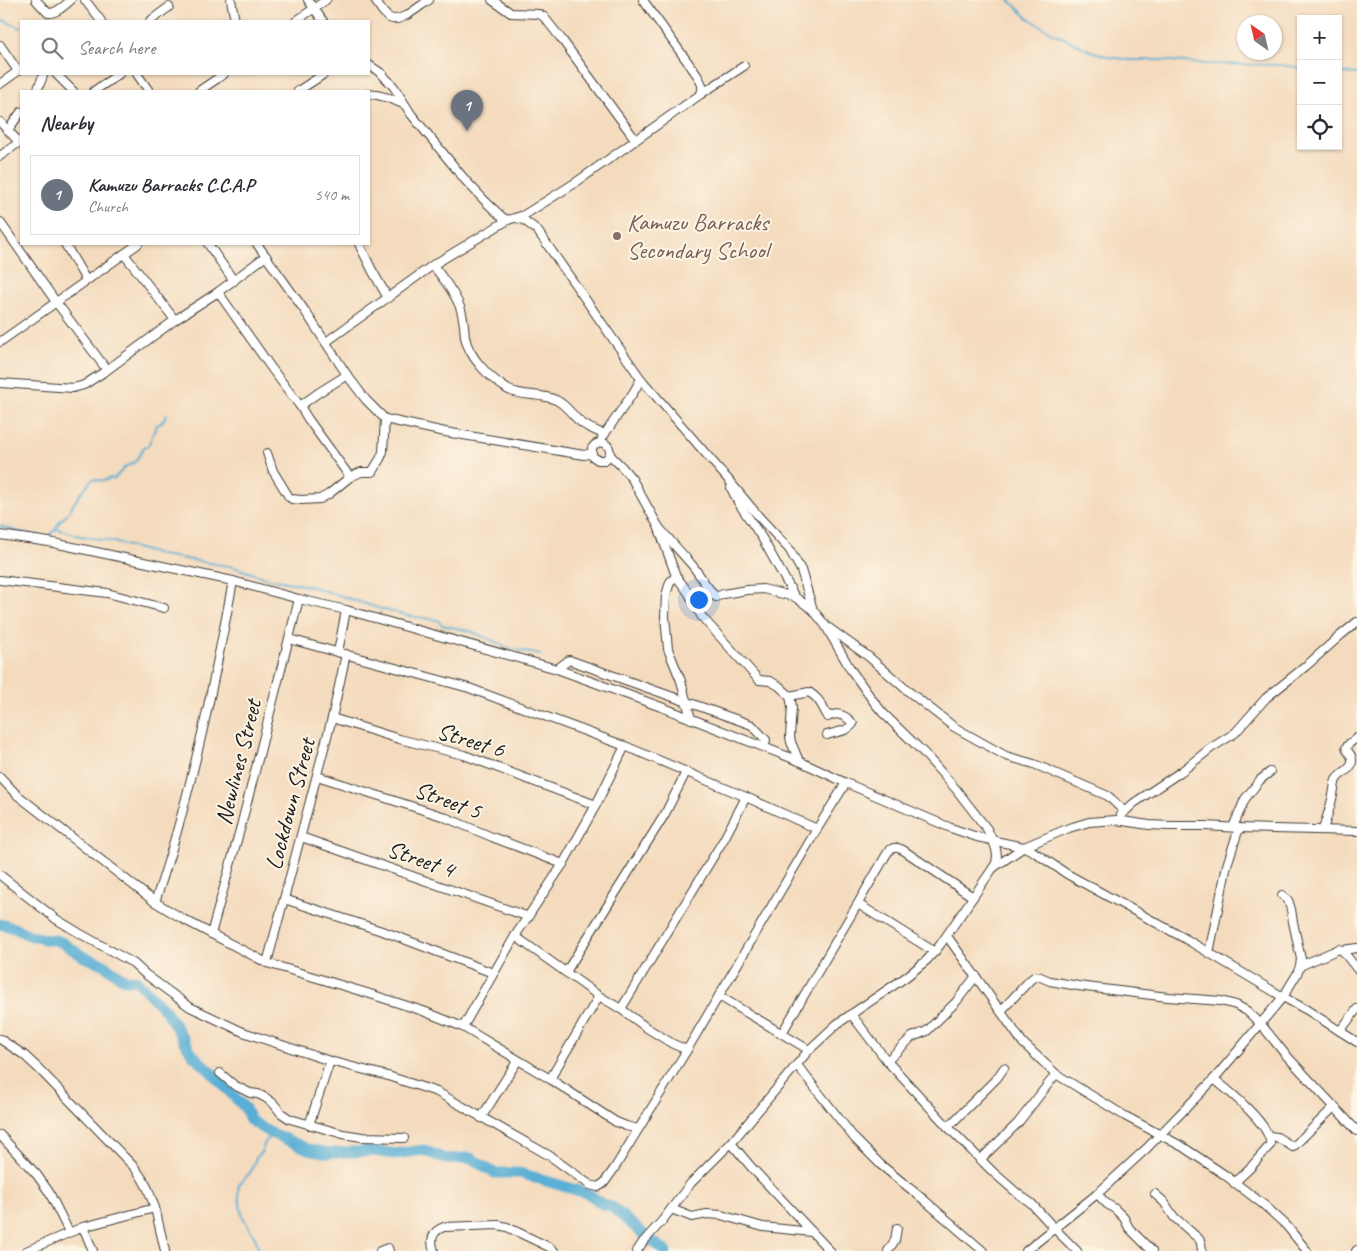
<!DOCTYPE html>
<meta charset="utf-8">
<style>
:root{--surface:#fff;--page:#f7f7f7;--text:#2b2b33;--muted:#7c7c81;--line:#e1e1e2;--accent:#2563eb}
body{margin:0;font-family:Caveat,sans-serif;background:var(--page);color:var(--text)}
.controls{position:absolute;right:15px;top:15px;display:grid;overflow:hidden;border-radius:0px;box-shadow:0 1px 4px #0004}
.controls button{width:45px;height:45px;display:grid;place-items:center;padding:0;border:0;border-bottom:1px solid var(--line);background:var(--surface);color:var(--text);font:25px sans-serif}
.compass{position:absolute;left:1237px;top:15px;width:45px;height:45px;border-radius:50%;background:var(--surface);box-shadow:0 1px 4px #0004;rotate:326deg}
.you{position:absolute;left:698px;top:599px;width:18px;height:18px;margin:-12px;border:4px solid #fff;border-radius:50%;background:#1a73e8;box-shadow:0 0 0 8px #1a73e833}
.badge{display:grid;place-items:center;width:32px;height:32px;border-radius:50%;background:var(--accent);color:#fff;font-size:16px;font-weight:700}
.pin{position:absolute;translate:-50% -41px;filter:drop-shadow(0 1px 2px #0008)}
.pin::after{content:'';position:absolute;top:26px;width:18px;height:15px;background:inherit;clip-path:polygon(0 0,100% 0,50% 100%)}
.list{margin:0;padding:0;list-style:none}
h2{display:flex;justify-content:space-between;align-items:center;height:65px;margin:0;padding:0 20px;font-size:21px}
h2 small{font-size:16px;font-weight:400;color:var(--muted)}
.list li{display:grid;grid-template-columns:32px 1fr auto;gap:15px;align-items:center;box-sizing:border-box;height:80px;margin:0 10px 10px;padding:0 10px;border:1px solid var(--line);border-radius:0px}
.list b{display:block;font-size:19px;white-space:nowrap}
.list p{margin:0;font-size:16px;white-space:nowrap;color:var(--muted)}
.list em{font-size:16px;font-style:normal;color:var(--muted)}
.icon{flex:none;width:28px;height:28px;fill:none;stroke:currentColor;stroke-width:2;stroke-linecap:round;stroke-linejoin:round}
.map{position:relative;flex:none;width:1357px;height:1251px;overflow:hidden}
.search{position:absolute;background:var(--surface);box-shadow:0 1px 4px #0004;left:20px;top:20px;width:350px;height:55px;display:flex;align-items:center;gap:12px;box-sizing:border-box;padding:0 18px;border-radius:0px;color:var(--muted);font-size:19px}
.panel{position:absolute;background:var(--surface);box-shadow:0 1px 4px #0004;left:20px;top:90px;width:350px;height:155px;border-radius:0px}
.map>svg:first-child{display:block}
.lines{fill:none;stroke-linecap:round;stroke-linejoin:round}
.stream{stroke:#58aed4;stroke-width:2}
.river{stroke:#58aed4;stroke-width:11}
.minor-casing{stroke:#3c3934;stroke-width:10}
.minor{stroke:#fff;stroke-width:8}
.education-dot{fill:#8d6e63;stroke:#fcf5e5;stroke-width:2}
.labels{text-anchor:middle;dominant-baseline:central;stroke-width:4;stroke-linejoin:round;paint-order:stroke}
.education-label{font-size:24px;fill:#785e54;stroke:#fcf5e5;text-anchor:start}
.street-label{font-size:24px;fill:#1c1c1c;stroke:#fcf5e5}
</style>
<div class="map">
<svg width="1357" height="1251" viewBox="0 0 1357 1251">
<rect width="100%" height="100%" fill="#fcf5e5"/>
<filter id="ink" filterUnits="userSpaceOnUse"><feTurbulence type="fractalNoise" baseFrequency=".02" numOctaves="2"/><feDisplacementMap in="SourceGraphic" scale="10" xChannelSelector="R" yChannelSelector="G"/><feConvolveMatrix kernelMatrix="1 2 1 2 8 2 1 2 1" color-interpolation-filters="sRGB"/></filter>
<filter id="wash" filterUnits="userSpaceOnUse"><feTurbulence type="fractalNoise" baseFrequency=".0096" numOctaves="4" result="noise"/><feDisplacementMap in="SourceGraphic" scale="20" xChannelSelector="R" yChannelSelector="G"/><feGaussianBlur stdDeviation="1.12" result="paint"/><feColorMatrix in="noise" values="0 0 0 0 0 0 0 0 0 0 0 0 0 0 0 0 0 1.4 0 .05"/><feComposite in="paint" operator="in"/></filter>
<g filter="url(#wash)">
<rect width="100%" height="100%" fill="#f4dbbe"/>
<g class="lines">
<g class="stream">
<path d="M1009,0L1028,18L1051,32L1091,51L1110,57L1130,60H1161L1205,64L1281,65L1301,68"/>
<path d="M0,19L21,28"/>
<path d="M1338,73L1357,74"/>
<path d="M0,526L12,530L47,538L56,529H58L80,536L110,541L161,555L234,567L266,578L313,587L381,609L409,616L438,620L442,625L470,631L512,649L540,655"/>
<path d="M56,529C58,521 63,519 68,513C76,501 82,489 93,479C99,480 105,482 110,478L114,479L126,466C137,464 139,455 144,447L148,446L156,426L162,422L167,414"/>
<path d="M259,1251L256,1240L242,1215L238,1191L239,1184L250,1173L256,1158L261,1153L265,1142L274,1134"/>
</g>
<path class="river" d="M0,924L14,928L29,935L48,940H55L63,943L84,957L101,963L125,980H136L166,1011L193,1055L209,1070L245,1108L250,1120L267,1131L308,1149L328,1153L374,1151L395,1154L424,1150L445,1159L471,1158L494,1173H520L589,1194L602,1204L612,1207L649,1239L666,1251"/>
</g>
</g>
<g filter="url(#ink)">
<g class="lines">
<g class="minor-casing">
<g id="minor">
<path d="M36,0L48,13C56,14 65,5 71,0"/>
<path d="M85,0L101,21"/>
<path d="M231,0L235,21"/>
<path d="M308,0L323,21"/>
<path d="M375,0C378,5 382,12 387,16C397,27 419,6 429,0"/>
<path d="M492,0L511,13L539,14L544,17L563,41L635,139"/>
<path d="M150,21L169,7"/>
<path d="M296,21L326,0"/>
<path d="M0,45L18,71"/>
<path d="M369,65L381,73L394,87L411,114L466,181L487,203L502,217L508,220L524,215L575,183L701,94C704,86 701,82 697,75L643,0"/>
<path d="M56,74L73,91"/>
<path d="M137,74L149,91"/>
<path d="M0,84L21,69"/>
<path d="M37,91L43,76V74"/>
<path d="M94,91L119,74"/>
<path d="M199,91L224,74"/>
<path d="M298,91L324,74"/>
<path d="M369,94C382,95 393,99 405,105"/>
<path d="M701,94L744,66"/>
<path d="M0,122L19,142"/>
<path d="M8,130L21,112"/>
<path d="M0,156L21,141"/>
<path d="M516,218L524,220L537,230L641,379L726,477L760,518L789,549L801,570L813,610"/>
<path d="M0,222L56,302L107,370"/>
<path d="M65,244L86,280"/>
<path d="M208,244L234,281"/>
<path d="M257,244L305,311L347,375L366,400L385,419L445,432L584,455L592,453"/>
<path d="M359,244L373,272L388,298"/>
<path d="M124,254L175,320"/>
<path d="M433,265C443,279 454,291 460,307C464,318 464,326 465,337C469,358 490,378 507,389C520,397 542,393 556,400C565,404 571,413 578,420C586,427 595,431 605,434"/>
<path d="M218,292L272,369L300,406L308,419L350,477"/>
<path d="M0,342L138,244"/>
<path d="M326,342L433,265L508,220"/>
<path d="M0,383L73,388L84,385L107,370L175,320L218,292L266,256"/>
<path d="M300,406L318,393L347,375"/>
<path d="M602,438L633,393L641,379"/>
<path d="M267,453L273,471L289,497L292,499L301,500L320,499L329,494L350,477L361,472H372L380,459L383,452L385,419"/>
<path d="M610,455L605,460H598L592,456V448C599,438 611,443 610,455L622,467L632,479L658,526L676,576L688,592L702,617L759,680L770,681L779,686L790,696L792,707L790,737L791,742L799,761"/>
<path d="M731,488L738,502L762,538L795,597"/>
<path d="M0,535L49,542L233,581L299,599L346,610L557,669L664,708L799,761L846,783L951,828L977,837L1024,847L1031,850L1067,874L1184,938L1283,997L1307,1010L1357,1042"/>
<path d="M676,576L670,582L666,595L665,616L668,649L681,681L691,719"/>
<path d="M0,580L107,593L164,608"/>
<path d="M829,628L869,657L908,691L954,727L1006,756L1034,764L1108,796L1124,811"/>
<path d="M289,639L469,688L625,746L746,797L817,829"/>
<path d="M338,652L346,610"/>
<path d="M557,669L569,660L752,725L766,740L764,747"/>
<path d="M790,696L809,692C821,700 821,705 828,717C837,711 847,716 853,724C846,733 837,731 827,735"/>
<path d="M332,718L399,739L464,755L596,805"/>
<path d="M317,776L442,816L492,837L563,864"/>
<path d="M0,777L16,794L155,902L183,919L267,963L367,993L423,1011L463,1027L550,1079L616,1122L626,1126L638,1129"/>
<path d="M1121,815L1134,803L1182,771L1211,748L1235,733L1266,698L1306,666L1341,635L1357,622"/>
<path d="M1233,827L1245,799L1260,780L1270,772"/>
<path d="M1323,830C1326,819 1330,809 1332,799C1334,793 1334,785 1336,780C1340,772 1351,771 1352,762C1354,749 1335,752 1357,738"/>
<path d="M301,837L529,917"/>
<path d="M993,868L1024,847L1069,828L1089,822L1116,820L1149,825L1170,826H1206L1239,828L1357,831"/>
<path d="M0,875L56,919L79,933L133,963L145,974L190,1007L243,1032L330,1061L388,1076L437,1092L550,1156L590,1185L598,1187L604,1183L614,1169L687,1050L817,829L846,783"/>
<path d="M284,899L388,933L493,973"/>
<path d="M155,902C190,799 213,689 233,581"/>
<path d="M858,904L935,952"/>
<path d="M211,934L241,826L299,599"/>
<path d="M515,936L599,996L621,1009L647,1028L673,1044L687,1050"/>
<path d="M947,936L1023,1043L1056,1074L1125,1116L1183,1147L1225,1175L1264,1205L1286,1225L1307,1251"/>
<path d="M1342,950L1357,948"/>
<path d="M1209,953L1227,865L1239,828"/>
<path d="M267,963L332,718L346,654"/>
<path d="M1300,966L1339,949L1342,950L1357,969"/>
<path d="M566,972L665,814L686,772"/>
<path d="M719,996L809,1050"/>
<path d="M621,1009L724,839L746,797"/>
<path d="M1001,1011L1030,980L1034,977L1038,976L1050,981L1078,986L1168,997L1221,1001L1236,1005L1247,1011L1260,1023L1285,1054L1357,1131"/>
<path d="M851,1014L887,1061L948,1127L993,1172L1017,1193L1031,1203L1054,1228L1077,1251"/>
<path d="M463,1027L515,936L563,864L596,805L625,746"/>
<path d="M1340,1031L1357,1009"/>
<path d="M782,1033L881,864C887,854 890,843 903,850L973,897"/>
<path d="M0,1039L24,1055L39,1069L135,1168L142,1178L148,1189L155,1208L165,1251"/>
<path d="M887,1061L912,1037L927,1031L956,1002L976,976"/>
<path d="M797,1065L855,1139L881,1165L923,1199L983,1251"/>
<path d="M220,1073L234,1085L250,1093L258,1094L266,1098L274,1104L281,1113L290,1119L343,1134L362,1137L404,1138"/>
<path d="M550,1079L599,996"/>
<path d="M1214,1079C1228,1090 1273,1127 1270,1145L1251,1167L1234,1183"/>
<path d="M481,1118L518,1060"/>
<path d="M309,1125L330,1061"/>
<path d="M948,1127L997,1078L1004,1068"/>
<path d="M0,1135L37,1175L49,1192L69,1232"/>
<path d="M1269,1136L1277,1137L1293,1147L1334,1107"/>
<path d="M731,1143L752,1168L830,1251"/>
<path d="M980,1160L1018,1123L1056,1074"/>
<path d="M1097,1194L1107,1204L1115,1209L1124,1218L1129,1228L1152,1251"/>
<path d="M1155,1194L1164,1202L1174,1217L1199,1239L1201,1243L1202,1251"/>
<path d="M671,1209L692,1217L707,1214L721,1215L763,1227L812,1232"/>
<path d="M83,1227L93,1251"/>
<path d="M26,1251L83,1227L155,1208"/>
<path d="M380,1251L388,1248L389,1251"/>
<path d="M434,1251C430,1240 432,1231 444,1227L498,1225L507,1227L549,1247L554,1251"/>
<path d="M637,1251L643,1242L662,1221L691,1183L731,1143L809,1050L837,1024L906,977L927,960L940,945L993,868L996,863L997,856L996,849L993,841L987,829L955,788L923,752L883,713L874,702L851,670L825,625L813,610L795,597L763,589L747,590L723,594L716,597C706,587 701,576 692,565C681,552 669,540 658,526"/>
<path d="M888,1251L895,1240L897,1228"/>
<path d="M1026,1251L1097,1194L1147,1148L1214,1079L1283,997L1297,974L1300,966L1301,959L1293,922L1291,909L1288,900L1282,895"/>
<path d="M1356,1251L1357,1250"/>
</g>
</g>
<use href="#minor" class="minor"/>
</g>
</g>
<circle class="education-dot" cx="617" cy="236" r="5"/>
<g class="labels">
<g class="education-label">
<text x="627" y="222">Kamuzu Barracks<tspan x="627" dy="28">Secondary School</tspan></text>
</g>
<g class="street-label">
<text transform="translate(471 740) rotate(17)">Street 6</text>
<text transform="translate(238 762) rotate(-76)">Newlines Street</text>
<text transform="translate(448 800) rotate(20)">Street 5</text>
<text transform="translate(290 804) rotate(-75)">Lockdown Street</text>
<text transform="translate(421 859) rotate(19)">Street 4</text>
</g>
</g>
</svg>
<div class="controls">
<button>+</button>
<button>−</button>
<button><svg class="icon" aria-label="locate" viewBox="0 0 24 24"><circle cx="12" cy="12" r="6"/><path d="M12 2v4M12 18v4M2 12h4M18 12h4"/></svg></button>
</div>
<svg class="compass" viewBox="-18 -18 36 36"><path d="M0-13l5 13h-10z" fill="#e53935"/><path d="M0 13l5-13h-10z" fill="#7c7c81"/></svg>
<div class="you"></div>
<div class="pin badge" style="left:467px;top:131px;background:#6b7280">1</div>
<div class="search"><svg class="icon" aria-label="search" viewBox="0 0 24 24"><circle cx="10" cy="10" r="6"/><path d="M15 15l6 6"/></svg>Search here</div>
<section class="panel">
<h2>Nearby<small></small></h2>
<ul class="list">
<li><span class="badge" style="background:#6b7280">1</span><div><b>Kamuzu Barracks C.C.A.P</b><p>Church</p></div><em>540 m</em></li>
</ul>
</section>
</div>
